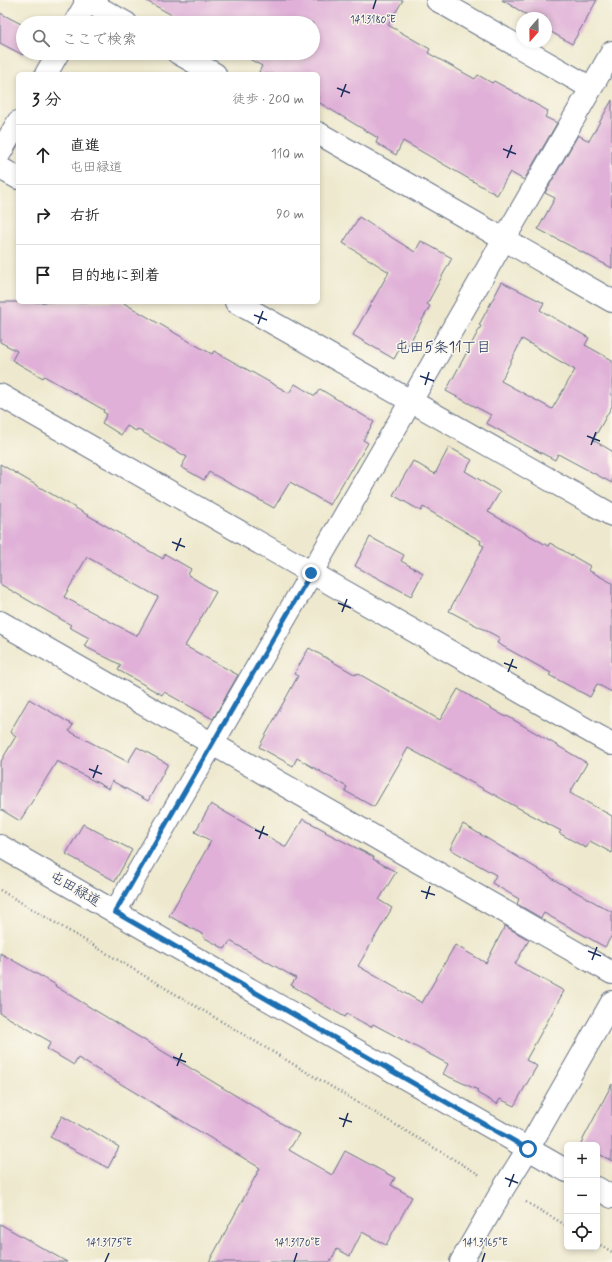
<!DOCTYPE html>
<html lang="ja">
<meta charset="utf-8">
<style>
:root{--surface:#fff;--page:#f6f6f6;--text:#222;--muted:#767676;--line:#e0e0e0}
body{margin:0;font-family:Mynerve,"Klee One",sans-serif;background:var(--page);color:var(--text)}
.controls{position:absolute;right:12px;bottom:12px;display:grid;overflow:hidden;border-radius:6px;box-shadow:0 2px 6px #0003}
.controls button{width:36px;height:36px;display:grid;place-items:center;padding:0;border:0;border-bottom:1px solid var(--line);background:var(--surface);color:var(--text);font:20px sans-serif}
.compass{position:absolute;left:516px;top:12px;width:36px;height:36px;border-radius:50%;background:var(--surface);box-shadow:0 2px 6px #0003;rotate:200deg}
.stop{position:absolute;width:12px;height:12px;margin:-9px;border:3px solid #1f6fb2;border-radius:50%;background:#fff}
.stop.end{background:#1f6fb2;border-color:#fff;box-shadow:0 1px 4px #0008}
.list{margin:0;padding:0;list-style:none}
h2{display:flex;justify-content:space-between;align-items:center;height:52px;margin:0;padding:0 16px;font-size:17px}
h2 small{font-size:13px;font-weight:400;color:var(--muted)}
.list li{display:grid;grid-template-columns:26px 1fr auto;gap:12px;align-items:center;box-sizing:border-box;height:60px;padding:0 16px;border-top:1px solid var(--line)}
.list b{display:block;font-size:15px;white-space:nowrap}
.list p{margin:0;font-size:13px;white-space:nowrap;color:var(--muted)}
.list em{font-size:13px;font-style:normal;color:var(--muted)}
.icon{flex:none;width:22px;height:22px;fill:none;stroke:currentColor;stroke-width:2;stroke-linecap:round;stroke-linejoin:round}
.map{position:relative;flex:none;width:612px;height:1262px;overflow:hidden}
.search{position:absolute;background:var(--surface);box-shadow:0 2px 6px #0003;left:16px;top:16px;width:304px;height:44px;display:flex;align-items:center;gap:10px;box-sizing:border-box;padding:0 14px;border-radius:22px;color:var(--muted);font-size:15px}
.panel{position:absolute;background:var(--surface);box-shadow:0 2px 6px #0003;left:16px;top:72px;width:304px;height:232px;border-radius:6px}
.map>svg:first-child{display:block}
.building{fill:#e0b0d8;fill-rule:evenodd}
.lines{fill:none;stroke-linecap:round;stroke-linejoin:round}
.minor-casing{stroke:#657085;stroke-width:24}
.path{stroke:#657085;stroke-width:2.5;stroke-dasharray:1 3;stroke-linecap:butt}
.minor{stroke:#fff;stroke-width:22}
.route{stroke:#1f6fb2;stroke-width:5}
.ticks{fill:none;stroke:#1b2f5e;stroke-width:1.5}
.labels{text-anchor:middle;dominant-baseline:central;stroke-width:3;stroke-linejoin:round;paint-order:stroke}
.street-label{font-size:14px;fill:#1b2f5e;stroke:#fbf7ec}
.neighbourhood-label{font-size:15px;fill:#1b2f5e;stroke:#fbf7ec}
.ticks-label{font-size:10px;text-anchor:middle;fill:#1b2f5e;stroke:#fbf7ec;stroke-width:3;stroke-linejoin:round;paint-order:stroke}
</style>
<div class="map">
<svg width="612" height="1262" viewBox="0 0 612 1262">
<rect width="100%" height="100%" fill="#fbf7ec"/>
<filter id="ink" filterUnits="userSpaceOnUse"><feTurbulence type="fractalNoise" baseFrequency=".025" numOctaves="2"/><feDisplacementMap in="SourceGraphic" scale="8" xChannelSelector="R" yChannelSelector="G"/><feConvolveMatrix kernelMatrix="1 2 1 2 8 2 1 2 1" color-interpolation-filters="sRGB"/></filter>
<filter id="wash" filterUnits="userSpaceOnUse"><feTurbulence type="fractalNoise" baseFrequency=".012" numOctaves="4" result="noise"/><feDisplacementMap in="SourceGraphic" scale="16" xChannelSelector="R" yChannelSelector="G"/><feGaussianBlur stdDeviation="0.9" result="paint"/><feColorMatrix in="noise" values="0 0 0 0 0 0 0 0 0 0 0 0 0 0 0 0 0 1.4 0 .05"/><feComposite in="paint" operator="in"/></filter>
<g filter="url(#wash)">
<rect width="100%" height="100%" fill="#eee9ce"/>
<g id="blocks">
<g class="building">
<path d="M145,0H403L388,25L430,49L428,53L475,79L478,75L492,83L494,81L548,111L545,117L557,123L524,180L510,172L497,195L403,141L396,155L376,143L378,138L318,102V74H258L262,66L239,53H313V23H186Z"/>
<path d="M502,0H597L572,44L546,29V18H532Z"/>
<path d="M0,13L23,25V55L0,43Z"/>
<path d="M612,100V268L538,229L555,198L545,193L578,135L589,141Z"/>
<path d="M359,217L415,252L421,241L452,258L427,304L430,306L405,351L400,348L394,359L353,335L389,272L343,243Z"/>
<path d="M502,282L544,303L540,310L589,338L585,345L612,360V406L593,440L612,451V483L558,454L555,460L524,444L486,423L491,415L446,391L481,326L479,325ZM522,339L575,370L552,409L501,381Z"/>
<path d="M0,302H122L192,343L212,354L214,351L289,393L295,384L315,396L320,389L374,422L363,440L368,443L352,470L351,469L330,505L290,482L274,508L209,472L204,480L181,467L187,457L137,429L136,431L127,426L121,435L102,423L107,414L103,412L104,410L44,376L43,378L12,360L17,351L0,342Z"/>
<path d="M449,447L472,460L465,471L500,492L488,512L548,546L550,543L590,566L588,570L612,583V692L597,684L590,697L549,675L551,673L497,643L500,638L449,611L484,546L480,544L481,541L423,507L421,511L393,495L413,461L435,474Z"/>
<path d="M0,464L163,559L165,554L191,569L188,575L216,592L185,646L238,675L213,719L164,692L162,695L118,670L121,665L84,646L89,638L69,627L71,625L0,584ZM87,557L158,597L137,636L64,597Z"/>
<path d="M370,537L404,555L401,561L423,573L411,596L355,566Z"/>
<path d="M309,648L356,675L357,673L440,720L458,689L506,717L507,716L587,763L570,793L612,816V853L590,841L586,848L559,833L561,831L408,748L374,807L345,791L347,787L297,758L293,766L259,747L298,676L294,674Z"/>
<path d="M29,699L73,725L69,731L128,762L137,747L168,764L148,801L112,781L109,789L57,761L20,821L0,809V763L16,736L10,732Z"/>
<path d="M211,804L286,847L303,819L326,831L325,832L374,857L373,859L396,872L379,900L392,908L358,966L422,1003L455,945L486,963L505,926L529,940L515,964L564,991L526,1060L537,1066L514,1106L500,1099L497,1104L477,1093L478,1090L443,1074L448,1064L373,1024L371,1027L347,1014L345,1017L319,1002L291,985L296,978L230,941L225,949L203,937L204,935L169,916L211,841L195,832Z"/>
<path d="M83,824L132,850L115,881L66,854Z"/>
<path d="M463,824L551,877V878L612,912V935L605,947L544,913L541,918L517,904L519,899L492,883L496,875L450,849Z"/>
<path d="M0,953L56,985L55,986L299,1134L289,1150L332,1175L345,1151L395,1178L391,1185L412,1197L386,1245L362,1232L350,1256L337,1249L330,1262H209L260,1168L78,1058L74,1065L47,1049L51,1042L0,1013Z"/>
<path d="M612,1084V1161L597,1153V1145H580Z"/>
<path d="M62,1116L87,1130L88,1128L119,1147L108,1168L50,1137Z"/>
<path d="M0,1224L67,1262H0Z"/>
</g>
</g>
</g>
<g filter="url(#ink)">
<use href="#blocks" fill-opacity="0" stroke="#657085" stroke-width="1"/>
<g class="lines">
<g class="minor-casing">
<g id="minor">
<path d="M85,0L126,23"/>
<path d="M437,0L591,88"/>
<path d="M75,23L88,0"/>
<path d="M178,53L215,74"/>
<path d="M46,74L58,53"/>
<path d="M318,133L612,301"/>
<path d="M0,153L18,122"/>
<path d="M0,168L18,178"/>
<path d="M236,302L612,515"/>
<path d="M0,395L612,744"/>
<path d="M0,622L612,973"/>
<path d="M0,846L567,1171"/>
<path d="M115,912L411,401L612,52"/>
<path d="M597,1188L612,1197"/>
<path d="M461,1262L503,1189L528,1149L612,1002"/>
</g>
</g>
<g class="path">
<path d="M0,890L480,1175"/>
<path d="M526,1202L567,1226"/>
<path d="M597,1243L612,1252"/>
</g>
<use href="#minor" class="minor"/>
</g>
</g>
<g class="lines" filter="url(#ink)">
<path class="route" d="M311,573L115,912L528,1149"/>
</g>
<path class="ticks" d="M373,9L376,0M337,88L350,93M341,97L346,84M503,149L516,154M507,158L512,145M254,315L267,320M258,324L263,311M420,376L434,381M425,385L429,372M587,436L600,441M591,445L596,432M172,542L185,547M176,551L181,538M338,603L351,608M342,612L347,599M504,663L517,668M508,672L513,659M89,769L102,774M93,778L98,765M255,830L268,835M259,839L264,826M421,891L435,895M426,899L430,886M588,951L601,956M592,960L597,947M173,1057L186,1062M177,1066L182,1053M339,1118L352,1122M343,1127L348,1113M505,1178L518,1183M509,1187L514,1174M105,1262L109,1253M294,1262L297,1253M482,1262L485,1253"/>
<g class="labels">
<g class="street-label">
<text transform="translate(75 889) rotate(30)">屯田緑道</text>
</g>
<g class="neighbourhood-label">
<text x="443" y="348">屯田5条11丁目</text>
</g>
</g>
<g class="ticks-label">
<text x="373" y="23">141.3180°E</text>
<text x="109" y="1246">141.3175°E</text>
<text x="297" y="1246">141.3170°E</text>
<text x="485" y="1246">141.3165°E</text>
</g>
</svg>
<div class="controls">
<button>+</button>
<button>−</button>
<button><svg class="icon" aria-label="locate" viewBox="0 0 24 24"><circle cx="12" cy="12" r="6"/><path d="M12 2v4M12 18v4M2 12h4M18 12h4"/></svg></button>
</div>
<svg class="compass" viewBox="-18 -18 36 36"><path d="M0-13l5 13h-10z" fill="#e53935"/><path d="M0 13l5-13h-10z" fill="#767676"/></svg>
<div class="stop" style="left:528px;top:1149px"></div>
<div class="stop end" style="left:311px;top:573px"></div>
<div class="search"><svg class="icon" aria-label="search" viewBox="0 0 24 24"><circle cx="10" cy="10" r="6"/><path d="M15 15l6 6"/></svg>ここで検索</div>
<section class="panel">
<h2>3 分<small>徒歩 · 200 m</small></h2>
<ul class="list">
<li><svg class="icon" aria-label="ahead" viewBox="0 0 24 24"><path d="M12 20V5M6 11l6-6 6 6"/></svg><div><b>直進</b><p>屯田緑道</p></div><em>110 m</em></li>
<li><svg class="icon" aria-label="right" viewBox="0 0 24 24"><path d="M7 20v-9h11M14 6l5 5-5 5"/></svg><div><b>右折</b></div><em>90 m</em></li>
<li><svg class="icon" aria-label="arrive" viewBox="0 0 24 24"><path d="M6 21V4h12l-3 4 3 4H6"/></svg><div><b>目的地に到着</b></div></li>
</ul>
</section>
</div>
